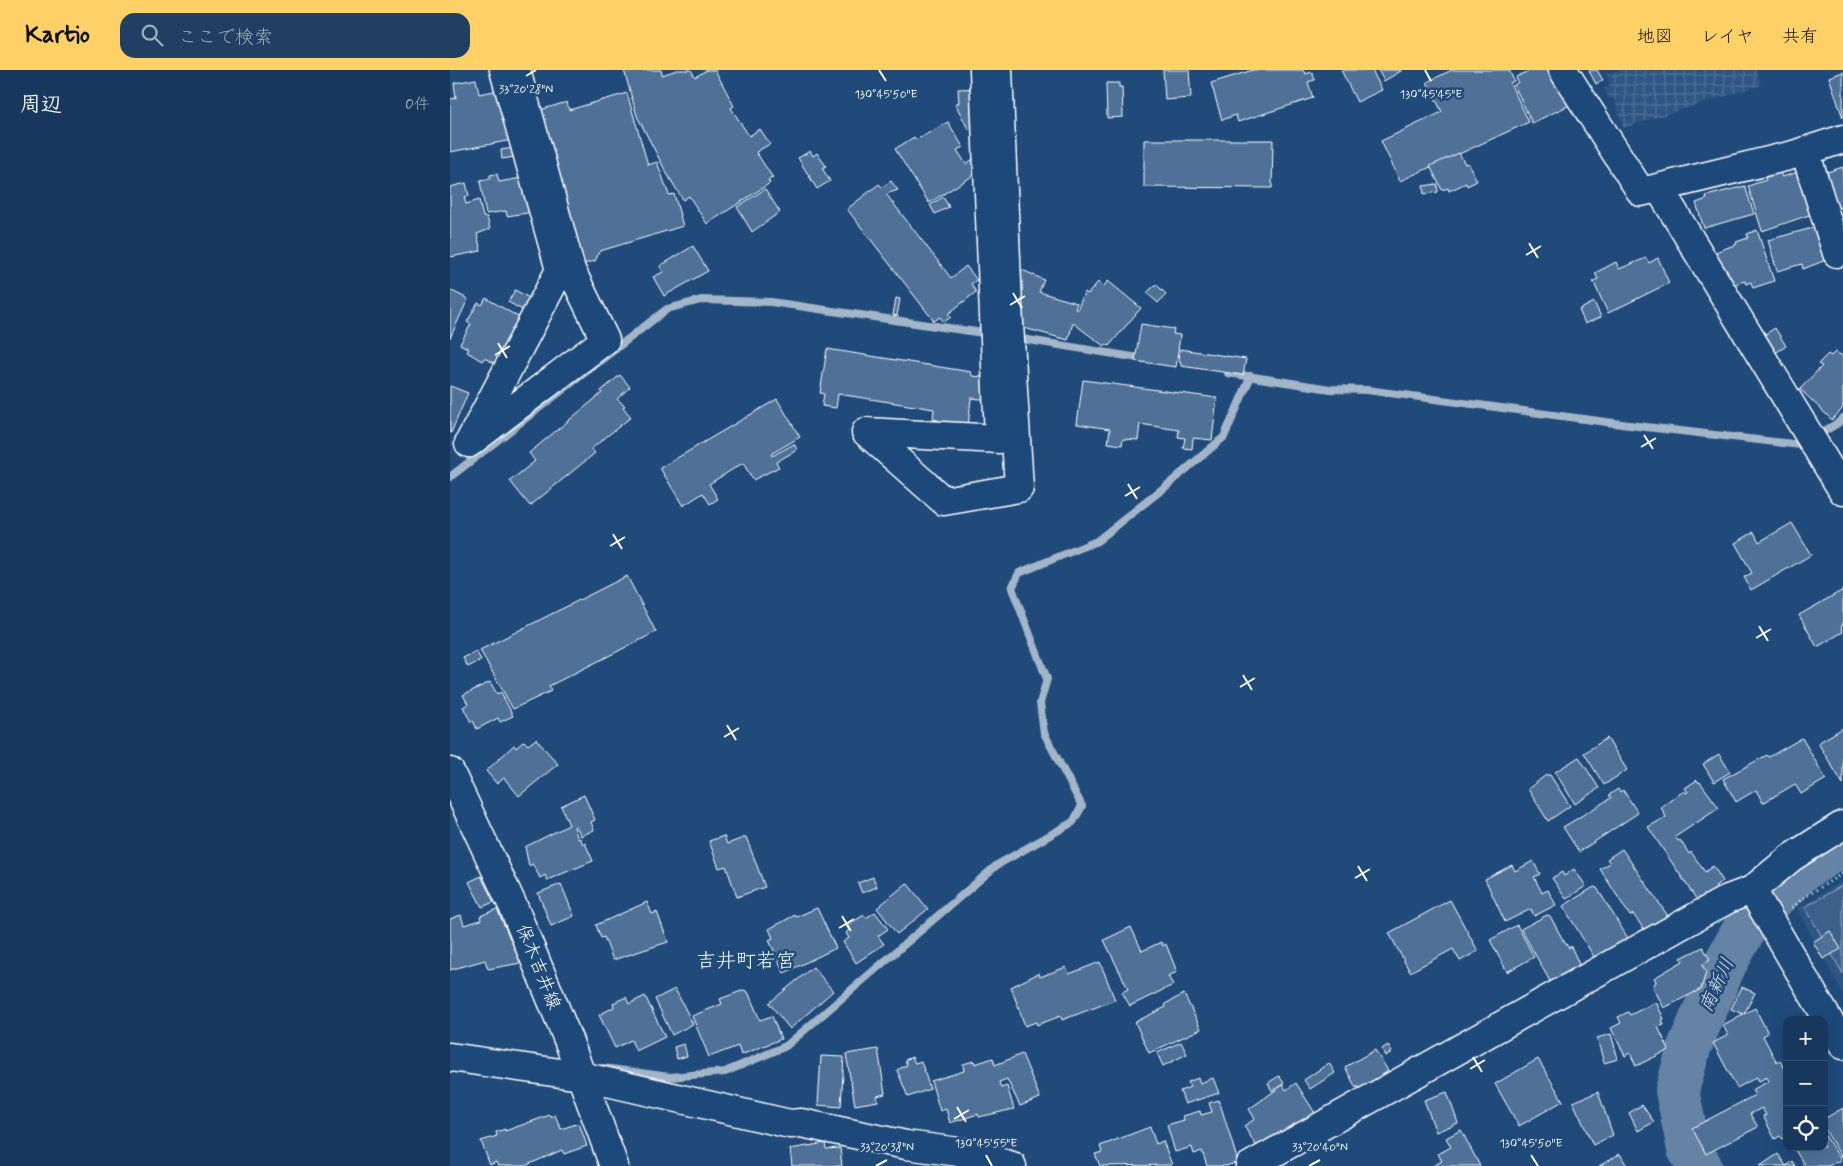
<!DOCTYPE html>
<html lang="ja">
<meta charset="utf-8">
<style>
:root{--surface:#17385c;--page:#203f62;--text:#f1f3f6;--muted:#9eacbb;--line:#365272;--accent:#ffd166}
body{margin:0;font-family:Mynerve,"Klee One",sans-serif;background:var(--page);color:var(--text)}
.controls{position:absolute;right:15px;bottom:15px;display:grid;overflow:hidden;border-radius:10px;box-shadow:0 5px 20px #0002}
.controls button{width:45px;height:45px;display:grid;place-items:center;padding:0;border:0;border-bottom:1px solid var(--line);background:var(--surface);color:var(--text);font:25px sans-serif}
.list{margin:0;padding:0;list-style:none}
h2{display:flex;justify-content:space-between;align-items:center;height:65px;margin:0;padding:0 20px;font-size:21px}
h2 small{font-size:16px;font-weight:400;color:var(--muted)}
.icon{flex:none;width:28px;height:28px;fill:none;stroke:currentColor;stroke-width:2;stroke-linecap:round;stroke-linejoin:round}
.map{position:relative;flex:none;width:1393px;height:1096px;overflow:hidden}
header{display:flex;align-items:center;gap:30px;box-sizing:border-box;height:70px;padding:0 25px;background:var(--accent);color:#111}
header strong{font-size:24px}
nav{display:flex;gap:28px;margin-inline-start:auto;font-size:18px}
.search{width:350px;height:45px;background:var(--page);display:flex;align-items:center;gap:12px;box-sizing:border-box;padding:0 18px;border-radius:15px;color:var(--muted);font-size:19px}
main{display:flex}
aside{flex:1;background:var(--surface)}
.map>svg:first-child{display:block}
.built{fill:#2e5683}
.industrial{fill:url(#industrial-grid)}
.green{fill:#3c618b;stroke:#9eb0c5}
.lines{fill:none;stroke-linecap:round;stroke-linejoin:round}
.stream{stroke:#a3b5c8;stroke-width:8}
.river{stroke:#6583a4;stroke-width:44}
.building{fill:#507197;stroke:#fff}
.minor-casing{stroke:#fff;stroke-width:31}
.major-casing{stroke:#fff;stroke-width:31}
.path{stroke:#fff;stroke-width:3;stroke-dasharray:1 4;stroke-linecap:butt}
.minor{stroke:#1f4a7a;stroke-width:28}
.major{stroke:#1f4a7a;stroke-width:28}
.ticks{fill:none;stroke:#fff;stroke-width:2}
.labels{text-anchor:middle;dominant-baseline:central;stroke-width:5;stroke-linejoin:round;paint-order:stroke}
.street-label{font-size:18px;fill:#fff;stroke:#1f4a7a}
.water-label{font-size:19px;font-style:italic;fill:#d8e0e8;stroke:#1f4a7a}
.quarter-label{font-size:20px;fill:#fff;stroke:#1f4a7a}
.ticks-label{font-size:12px;text-anchor:middle;fill:#fff;stroke:#1f4a7a;stroke-width:5;stroke-linejoin:round;paint-order:stroke}
</style>
<header>
<strong>Kartio</strong>
<div class="search"><svg class="icon" aria-label="search" viewBox="0 0 24 24"><circle cx="10" cy="10" r="6"/><path d="M15 15l6 6"/></svg>ここで検索</div>
<nav><a>地図</a><a>レイヤ</a><a>共有</a></nav>
</header>
<main>
<aside>
<h2>周辺<small>0件</small></h2>
<ul class="list">
</ul>
</aside>
<div class="map">
<svg width="1393" height="1096" viewBox="0 0 1393 1096">
<defs>
<pattern id="industrial-grid" width="8" height="8" patternUnits="userSpaceOnUse" patternTransform="scale(1.25)"><rect width="8" height="8" fill="#2e5683"/><path d="M0 4h8M4 0v8" fill="none" stroke="#4d6f96"/></pattern>
</defs>
<rect width="100%" height="100%" fill="#1f4a7a"/>
<filter id="ink" filterUnits="userSpaceOnUse"><feTurbulence type="fractalNoise" baseFrequency=".02" numOctaves="2"/><feDisplacementMap in="SourceGraphic" scale="10" xChannelSelector="R" yChannelSelector="G"/><feConvolveMatrix kernelMatrix="1 2 1 2 8 2 1 2 1" color-interpolation-filters="sRGB"/></filter>
<g filter="url(#ink)">
<path class="built" d="M1393,810V924L1347,839Z"/>
<path class="industrial" d="M1170,0H1306L1311,15L1173,58L1164,28L1159,30L1155,18L1160,16L1157,4Z"/>
<path class="green" d="M1393,815V904L1355,837Z"/>
<g class="lines">
<g class="stream">
<path d="M566,268L695,289"/>
<path d="M778,303L880,319L917,320L1179,355L1351,375L1388,353L1393,348"/>
<path d="M0,407L217,239L251,230L321,232L540,264"/>
<path d="M153,998L220,1007L275,1002L336,976L547,795L623,752L632,736L594,663L590,633L597,609L562,518L569,503L647,471L720,413L774,367L801,306"/>
</g>
<path class="river" d="M1250,1096L1239,1079L1227,1020L1240,975L1275,894L1299,851L1352,800L1393,774"/>
</g>
<g class="building">
<path d="M174,0H211L212,5L227,0H241L245,7L257,0H265L284,36L281,38L299,66L310,59L320,74L306,82L323,108L318,110L320,113L257,154L239,126L233,130L216,102L187,46Z"/>
<path d="M713,0H739L741,28L715,30Z"/>
<path d="M803,0H853L855,4L862,2L865,10L858,12L863,28L788,52L786,45L772,50L761,13Z"/>
<path d="M891,0H922L932,20L907,32Z"/>
<path d="M928,0H951V1L934,11Z"/>
<path d="M1002,0H1059L1064,11L1060,13L1079,52L950,111L931,71L992,42L977,12Z"/>
<path d="M1081,0H1108L1126,32L1082,53L1064,15L1068,12L1066,7Z"/>
<path d="M1141,0H1147L1153,10L1146,14L1139,1Z"/>
<path d="M1393,2V48L1379,7Z"/>
<path d="M26,9L29,24L54,19L67,69L0,82V29L6,28L4,13Z"/>
<path d="M656,13H669V17H672L673,47L657,48Z"/>
<path d="M534,18L536,57L518,59L505,33H509L508,19Z"/>
<path d="M177,23L198,95L207,92L219,125L224,124L233,156L150,181L145,191L126,196L83,42L117,32L119,40Z"/>
<path d="M498,52L513,77L507,80L516,94L523,89L529,98L522,102L524,105L479,133L445,79L464,67L466,70Z"/>
<path d="M694,70H823L822,118L694,117Z"/>
<path d="M69,77L71,86L52,89L51,80Z"/>
<path d="M360,81L363,86L367,83L371,89L376,96L372,98L380,111L367,119L348,88Z"/>
<path d="M1009,83L1015,94L1018,93L1027,111L1017,116L1016,113L999,121L998,118L992,120L980,96Z"/>
<path d="M1393,97V137L1381,140L1371,104Z"/>
<path d="M1330,102L1332,107L1348,102L1362,144L1312,161L1298,116L1316,110L1315,107Z"/>
<path d="M47,104L49,112L77,107L83,142L57,146L56,141L36,144L30,111L40,109V105Z"/>
<path d="M441,111L448,120L436,124L501,208L516,196L527,210L521,214L526,222L498,244L501,247L494,252L490,247L484,251L397,139L429,114L432,117Z"/>
<path d="M16,113L19,126L14,127L16,134L29,130L33,147H37L40,159L27,164L31,181L0,187V117Z"/>
<path d="M987,114L988,122L974,124L973,116Z"/>
<path d="M1295,116L1304,144L1254,158L1246,133L1257,129L1256,126Z"/>
<path d="M315,119L330,142L302,162L287,137Z"/>
<path d="M493,127L499,137L485,144L480,135Z"/>
<path d="M1366,157L1376,190L1353,199L1352,194L1327,201L1318,170Z"/>
<path d="M1307,160L1324,211L1303,218L1301,212L1296,214L1295,211L1277,217L1263,183L1287,174L1286,172L1298,168L1297,164Z"/>
<path d="M243,176L258,201L214,226L203,207L213,202L210,196Z"/>
<path d="M1196,188L1199,193L1208,188L1219,213L1158,243L1143,211L1148,209L1145,203L1166,192L1169,199Z"/>
<path d="M564,196L594,210L589,222L627,233L625,239L627,240L635,222L638,224L648,212L654,216L658,211L691,238L659,276L656,274L654,276L623,253L618,270L570,257Z"/>
<path d="M706,214L716,224L708,233L697,223Z"/>
<path d="M0,220L18,229L0,268Z"/>
<path d="M65,220L81,229L74,241L58,232Z"/>
<path d="M36,228L70,248L44,293L34,288L32,291L17,282L19,279L10,274L21,254L17,252L28,233L32,235Z"/>
<path d="M446,228L450,229L447,246L443,245Z"/>
<path d="M1144,232L1151,247L1135,254L1129,240Z"/>
<path d="M691,254L724,259L723,264L730,265L726,297L685,291Z"/>
<path d="M1325,258L1336,276L1321,286L1309,268Z"/>
<path d="M377,279L521,302L522,306L542,308L540,330L521,328L518,358L488,355V350L483,349L484,339L388,324L386,338L372,336L374,324L370,323Z"/>
<path d="M730,279L796,289L793,305L731,296V292H729Z"/>
<path d="M1385,282L1393,286V338L1382,350L1350,319L1372,296L1368,294L1378,284L1381,286Z"/>
<path d="M170,305L180,317L167,329L175,336L173,337L181,347L141,379L145,383L80,436L60,411L85,391L79,383L152,323L151,321Z"/>
<path d="M633,310L767,328L762,370L743,368L742,379L733,378L735,368L728,367L729,360L690,354L688,370L673,369L672,375L658,373L660,359L627,354Z"/>
<path d="M0,316L18,323L1,363H0Z"/>
<path d="M327,329L350,367L321,384L322,386L344,374L347,380L326,392L329,397L303,410L293,393L259,414L268,429L260,434L253,423L233,436L210,398Z"/>
<path d="M1342,453L1361,485L1301,520L1294,507L1302,503L1285,473L1304,462L1309,472Z"/>
<path d="M177,506L206,562L99,616L101,621L63,639L30,580Z"/>
<path d="M1393,520V555L1391,556L1393,562L1367,577L1349,545Z"/>
<path d="M26,581L31,590L18,597L13,588Z"/>
<path d="M40,612L47,624L51,622L63,646L50,652L48,648L27,659L23,651L21,652L13,637L18,634L13,625Z"/>
<path d="M1393,658V714L1368,673Z"/>
<path d="M1157,668L1177,700L1154,715L1134,683Z"/>
<path d="M1352,668L1376,709L1351,724L1345,714L1313,733L1306,720L1286,732L1273,709L1317,685L1319,687Z"/>
<path d="M86,669L108,694L69,726L54,708L47,714L36,701L64,675L66,678L74,671L78,675Z"/>
<path d="M1269,684L1280,702L1264,712L1253,694Z"/>
<path d="M1129,687L1149,718L1125,734L1105,702Z"/>
<path d="M1096,705H1100L1120,736L1098,751L1078,719Z"/>
<path d="M1247,710L1249,713L1250,712L1269,738L1225,767L1228,771L1230,770L1239,784L1241,782L1255,802L1263,796L1273,811L1265,816L1267,820L1249,833L1198,757L1216,747L1211,737L1234,721L1236,723L1238,722L1235,718Z"/>
<path d="M1168,719L1170,722L1173,720L1188,743L1129,782L1113,757L1161,728L1159,725Z"/>
<path d="M134,725L145,750L141,752L144,760L131,766L126,756L124,757L128,769L130,768L133,774L135,773L143,791L97,810L95,805L90,808L85,798L82,794L79,796L75,777L119,755L111,736Z"/>
<path d="M274,766L277,774L296,767L315,817L287,827L276,796L269,798L259,771Z"/>
<path d="M1172,779L1220,849L1196,862L1183,844L1180,846L1150,799L1160,793L1157,789Z"/>
<path d="M1083,791L1090,804L1084,807L1092,823L1098,820L1106,835L1084,846L1081,839L1055,852L1035,809L1062,795L1065,801Z"/>
<path d="M1124,799L1136,816L1116,829L1102,808L1112,802L1114,806Z"/>
<path d="M31,806L44,832L32,837L19,812Z"/>
<path d="M423,807L427,817L412,823L408,813Z"/>
<path d="M457,813L478,839L447,864L427,838Z"/>
<path d="M111,814L124,846L101,856L88,823Z"/>
<path d="M1144,817L1147,818L1179,870L1146,890L1113,836Z"/>
<path d="M1000,830L1028,881L1010,891L1003,879L960,902L939,863Z"/>
<path d="M197,832L202,844L207,842L218,872L163,890L154,867L151,868L146,855Z"/>
<path d="M367,838L386,878L334,903L319,870L323,868L319,859L345,845L346,847Z"/>
<path d="M47,839L71,893L38,899L35,890L0,900V849L11,845L14,855L31,850L30,846Z"/>
<path d="M425,842L438,859L428,866L434,874L406,893L393,872L399,868L396,863L399,860L396,856L414,845L416,848Z"/>
<path d="M1097,845L1100,846L1113,870L1119,878L1121,876L1131,899L1102,915L1071,859Z"/>
<path d="M1067,855L1084,887L1057,902L1040,870Z"/>
<path d="M681,857L692,881L711,872L713,876L716,874L727,902L718,906L723,915L680,936L672,922L678,919L654,870Z"/>
<path d="M1380,861L1391,879L1373,889L1363,872Z"/>
<path d="M1253,877L1260,890L1252,895L1256,902L1251,919L1214,938L1203,917L1206,911L1204,908L1233,891L1231,888Z"/>
<path d="M650,892L665,930L612,950L611,946L587,955L586,952L575,956L561,917L589,903L590,907L616,897L619,904Z"/>
<path d="M363,897L383,921L340,959L319,933Z"/>
<path d="M1292,917L1305,923L1294,944L1305,938L1318,963L1313,966L1327,993L1330,991L1337,1002V1067L1333,1069L1330,1066L1325,1069L1313,1046L1316,1045L1312,1038L1300,1044L1308,1057L1256,1084L1242,1058L1305,1025L1302,1020L1319,1011L1317,1007L1309,1011L1307,1007L1287,1018L1263,973L1278,965L1273,955L1293,944L1281,939Z"/>
<path d="M225,919L243,954L222,965L205,929Z"/>
<path d="M294,920L298,922L310,950L322,946L331,969L291,985L288,976L259,987L242,946L272,934L270,929Z"/>
<path d="M734,924L751,959L699,983L685,952L716,937L715,934Z"/>
<path d="M195,926L215,967L186,981L181,970L165,978L149,945L164,937L163,933L176,927L179,934Z"/>
<path d="M1206,932L1214,949L1212,950L1214,955L1208,957L1219,980L1186,996L1180,983L1175,986L1161,958L1171,953L1168,947L1178,942L1180,945Z"/>
<path d="M1161,964L1168,989L1154,993L1147,968Z"/>
<path d="M731,972L737,984L713,996L707,983Z"/>
<path d="M234,974L237,986L227,989L224,977Z"/>
<path d="M938,975L942,982L935,986L932,979Z"/>
<path d="M428,979L435,1024L427,1026L428,1031L405,1035L396,984Z"/>
<path d="M925,980L938,1001L911,1021L908,1016L906,1018L895,997Z"/>
<path d="M572,984L590,1028L570,1036L557,1009L549,1012L551,1018L557,1016L564,1039L529,1047L528,1044L500,1053L496,1039L490,1041L481,1011L514,1001L513,994L524,991L525,994L543,988L545,995Z"/>
<path d="M371,986L394,987L391,1037L368,1035Z"/>
<path d="M462,987L465,993L471,991L480,1019L458,1027L447,1000L457,995L455,990Z"/>
<path d="M1088,989L1113,1031L1069,1056L1045,1014Z"/>
<path d="M879,993L885,1003L860,1019L854,1010Z"/>
<path d="M829,1006L834,1013L822,1021L818,1013Z"/>
<path d="M748,1008L750,1013L763,1008L769,1023L735,1034L730,1021L740,1017L738,1012Z"/>
<path d="M846,1013L865,1043L826,1069L824,1066L807,1077L794,1056L805,1049L799,1039L833,1015L836,1020Z"/>
<path d="M997,1022L1008,1053L986,1062L974,1030Z"/>
<path d="M1148,1022L1163,1065L1143,1075L1123,1032Z"/>
<path d="M769,1030L788,1092L776,1096H757L752,1081L744,1084L742,1077L725,1082L717,1055L734,1050L733,1046L750,1041L751,1045L762,1042L759,1033Z"/>
<path d="M1192,1035L1204,1052L1188,1061L1179,1043Z"/>
<path d="M1393,1038V1087L1392,1088L1374,1058V1049Z"/>
<path d="M100,1045L101,1047L105,1045L111,1059L129,1053L137,1076L114,1084L112,1080L75,1096H48L46,1092L40,1095L31,1071L47,1066L46,1062L55,1059V1061Z"/>
<path d="M700,1057L706,1074L713,1071L722,1095L650,1096L645,1084L652,1082L650,1076Z"/>
<path d="M1011,1060L1030,1096H983L992,1091L988,1084L1001,1077L996,1068Z"/>
<path d="M1374,1064L1391,1090L1378,1096H1355L1343,1077H1374Z"/>
<path d="M375,1073L376,1079L390,1078L392,1096H342L340,1079Z"/>
<path d="M1170,1084L1177,1096H1149Z"/>
<path d="M1328,1084L1336,1096L1342,1091L1345,1096H1310Z"/>
</g>
<g class="lines">
<g class="minor-casing">
<g id="minor">
<path d="M54,0L110,200L19,373L155,270L121,200L66,0"/>
<path d="M534,0L549,369L416,362L494,431L569,418L558,237L548,0"/>
<path d="M1113,0L1191,122L1343,85L1393,69"/>
<path d="M1355,81L1387,183L1393,181"/>
<path d="M1209,118L1393,421"/>
<path d="M1302,820L1393,975"/>
<path d="M0,987L131,1006L340,1054L351,1053L456,1075L516,1083L562,1096"/>
<path d="M800,1096L1278,829L1302,820L1342,787L1393,755"/>
</g>
</g>
<g class="major-casing">
<path id="major" d="M0,702L63,836L119,972L164,1096"/>
</g>
<path class="path" d="M1342,838L1352,829L1393,803"/>
<use href="#minor" class="minor"/>
<use href="#major" class="major"/>
</g>
</g>
<path class="ticks" d="M429,0L436,11M975,0L981,11M76,6L86,0M1079,173L1088,188M1076,185L1091,176M563,223L572,238M560,235L575,226M48,273L57,288M45,285L60,276M1194,365L1203,379M1191,377L1206,368M678,414L687,429M675,426L690,417M163,464L172,479M160,476L175,467M1309,556L1318,571M1306,568L1321,559M793,605L802,620M790,617L805,608M277,655L286,670M274,667L289,658M908,796L917,811M905,808L920,799M392,846L401,861M389,858L404,849M1023,987L1032,1002M1020,999L1035,990M507,1037L516,1052M504,1049L519,1040M536,1085L542,1096M1081,1085L1088,1096M426,1096L437,1090M859,1096L870,1090"/>
<g class="labels">
<g class="street-label">
<text transform="translate(88 897) rotate(68)">保木吉井線</text>
</g>
<g class="water-label">
<text transform="translate(1267 915) rotate(-65)">南新川</text>
</g>
<g class="quarter-label">
<text x="296" y="891">吉井町若宮</text>
</g>
</g>
<g class="ticks-label">
<text x="76" y="23">33°20'28"N</text>
<text x="436" y="28">130°45'50"E</text>
<text x="981" y="28">130°45'45"E</text>
<text x="536" y="1077">130°45'55"E</text>
<text x="1081" y="1077">130°45'50"E</text>
<text x="437" y="1081">33°20'38"N</text>
<text x="870" y="1081">33°20'40"N</text>
</g>
</svg>
<div class="controls">
<button>+</button>
<button>−</button>
<button><svg class="icon" aria-label="locate" viewBox="0 0 24 24"><circle cx="12" cy="12" r="6"/><path d="M12 2v4M12 18v4M2 12h4M18 12h4"/></svg></button>
</div>
</div>
</main>
